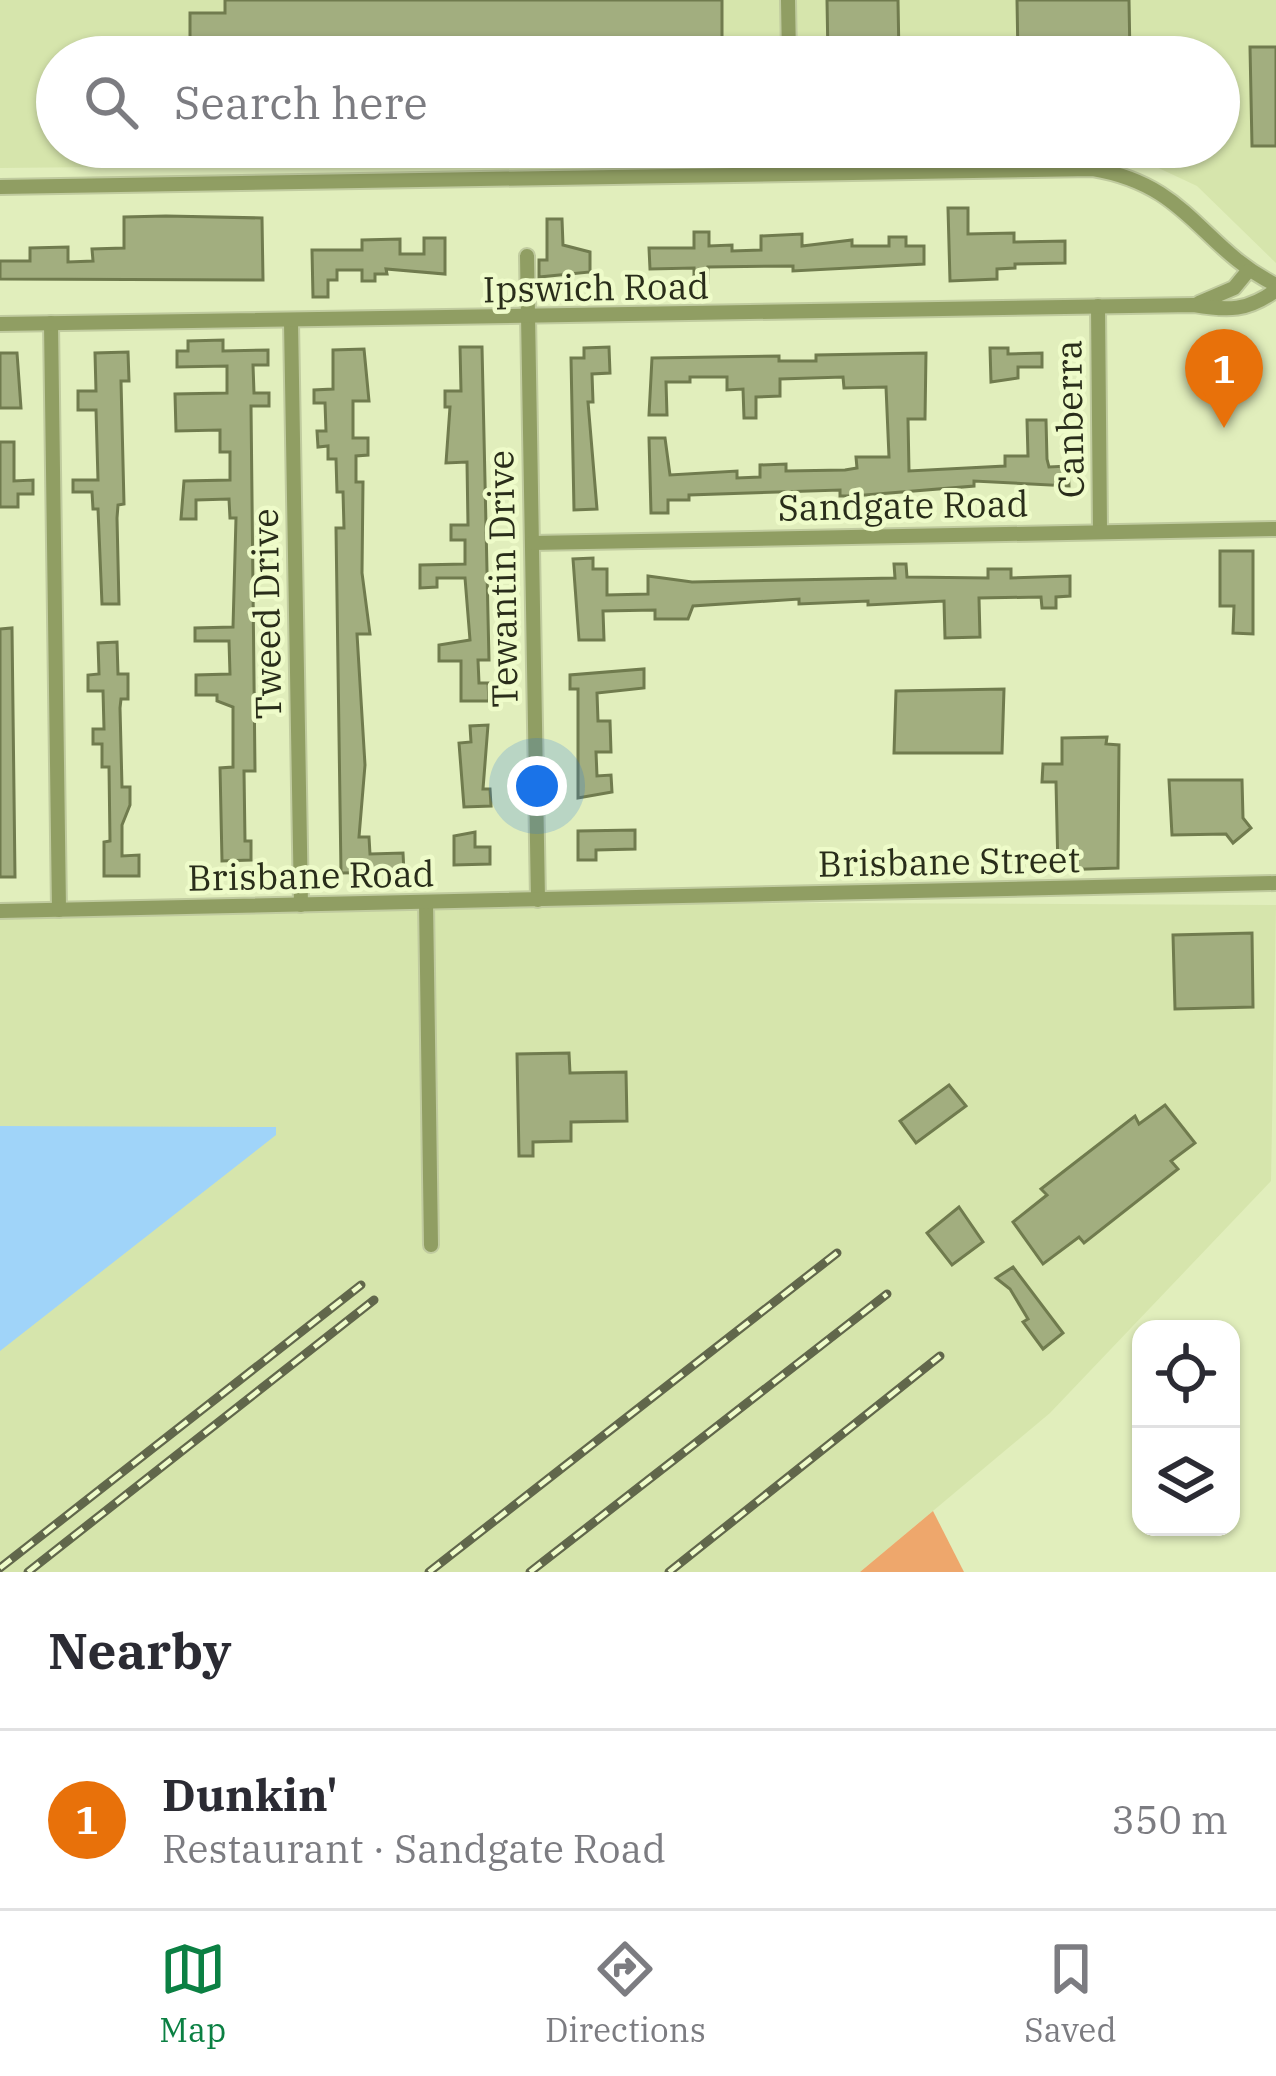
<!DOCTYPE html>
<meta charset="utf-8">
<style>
:root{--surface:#fff;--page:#f7f7f7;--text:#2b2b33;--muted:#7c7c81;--line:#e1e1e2;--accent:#0b8043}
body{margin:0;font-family:"IBM Plex Serif",serif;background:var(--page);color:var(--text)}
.controls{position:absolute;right:36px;bottom:36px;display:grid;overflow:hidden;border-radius:24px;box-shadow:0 3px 9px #0004}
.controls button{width:108px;height:108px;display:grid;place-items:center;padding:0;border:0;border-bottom:3px solid var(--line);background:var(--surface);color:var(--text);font:60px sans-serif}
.you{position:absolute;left:537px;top:786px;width:42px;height:42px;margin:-30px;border:9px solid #fff;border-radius:50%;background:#1a73e8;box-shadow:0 0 0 18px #1a73e833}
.badge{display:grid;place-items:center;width:78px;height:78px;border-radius:50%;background:var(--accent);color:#fff;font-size:39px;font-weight:700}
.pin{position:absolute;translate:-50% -99px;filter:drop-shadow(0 3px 6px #0008)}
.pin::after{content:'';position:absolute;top:63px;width:42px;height:36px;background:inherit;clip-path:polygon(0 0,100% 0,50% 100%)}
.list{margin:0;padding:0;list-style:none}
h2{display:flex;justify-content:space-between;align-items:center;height:156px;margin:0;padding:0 48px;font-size:51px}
h2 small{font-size:39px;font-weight:400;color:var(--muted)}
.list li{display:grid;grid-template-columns:78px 1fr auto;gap:36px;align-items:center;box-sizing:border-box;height:180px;padding:0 48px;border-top:3px solid var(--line)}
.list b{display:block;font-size:45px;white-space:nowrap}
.list p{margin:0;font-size:39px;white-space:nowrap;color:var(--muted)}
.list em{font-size:39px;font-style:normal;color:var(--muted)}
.icon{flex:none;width:66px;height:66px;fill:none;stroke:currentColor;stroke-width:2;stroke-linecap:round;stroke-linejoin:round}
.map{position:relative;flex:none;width:1276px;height:1572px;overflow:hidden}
.search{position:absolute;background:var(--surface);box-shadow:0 3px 9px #0004;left:36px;right:36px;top:36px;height:132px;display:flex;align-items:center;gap:30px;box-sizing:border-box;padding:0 42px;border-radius:66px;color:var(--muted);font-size:45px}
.sheet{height:336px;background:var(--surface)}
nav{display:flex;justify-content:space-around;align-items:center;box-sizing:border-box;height:168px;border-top:3px solid var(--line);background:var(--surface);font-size:33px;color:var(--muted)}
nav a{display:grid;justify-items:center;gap:6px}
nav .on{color:var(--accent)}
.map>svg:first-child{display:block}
.built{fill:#d6e5ac;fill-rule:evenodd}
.green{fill:#eea76c}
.water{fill:#a0d4f9}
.building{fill:#a2ae7f;stroke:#707b4e;stroke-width:3}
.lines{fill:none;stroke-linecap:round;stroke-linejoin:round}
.minor-casing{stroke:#c0cb9f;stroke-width:18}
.minor{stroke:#909e63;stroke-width:14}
.rail-casing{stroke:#61674b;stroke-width:9}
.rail{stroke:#eefbc9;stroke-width:4.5;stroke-dasharray:14;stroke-linecap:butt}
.labels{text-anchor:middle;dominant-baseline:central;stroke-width:9;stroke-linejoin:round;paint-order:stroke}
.street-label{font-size:36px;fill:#292d1a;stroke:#eefbc9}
</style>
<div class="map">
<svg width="1276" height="1572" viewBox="0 0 1276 1572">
<rect width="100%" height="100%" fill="#e1eebc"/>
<g class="built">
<path d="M0,0H1276V263L1197,186L1135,157L0,168ZM57,57H1219V147H57Z"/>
<path d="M822,903L1276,905L1271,1181L1050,1413L860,1572H0V909Z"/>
</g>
<path class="green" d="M933,1511L964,1572H860Z"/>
<path class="water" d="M0,1126L276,1127V1135L0,1351Z"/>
<g class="building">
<path d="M225,0H722V57H190V13H225Z"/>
<path d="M827,0H898L899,57H828Z"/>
<path d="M1017,0H1129L1130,57H1018Z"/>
<path d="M1250,47H1276V146H1252Z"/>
<path d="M948,208H968V234L1014,233V242L1065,241V263L1015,264V268L997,269V279L950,281Z"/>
<path d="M166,216L262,218L263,280L0,279V261H30V248L68,247V262L93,261L92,249L124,248V217Z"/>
<path d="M547,219H562L563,245L590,252V272L539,277V260H547Z"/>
<path d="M694,232H709V246L732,245V251L761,250V236L802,234V246L852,240V246H889V237H906V246H924V264L793,271V266L708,267V283H694V268L650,269L649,248H694Z"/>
<path d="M424,238H445V274L386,269L387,274H375V281H362V270H337V280H328V297H313L312,250H362V240L400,239V254H424Z"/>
<path d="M223,340V351L268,350V365H253L254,393H269V406H251L255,771H244L245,841H251V860L222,861L220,768L233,767V707L217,701V695H196V675L230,674L229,641H195V628L233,627L236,518H230L229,499L196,500V519H181L184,481L230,480V452H220V430L176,431L175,394L227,393V366L177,367V351H188V341Z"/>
<path d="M460,347H482L489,660H478L479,683H488L489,701H461V661H439V645L470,640L465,578H437V587L420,588V565L465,564V540H451V525H468L467,462L446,463L450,407H445V391H461Z"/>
<path d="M609,347L610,373L592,374L593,402H588L597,509L574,510L571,358H584V348Z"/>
<path d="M990,348H1008V354L1042,353V367H1018V378L991,382Z"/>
<path d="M364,349L369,401H353V438H368V455L356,456V482H363L362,573L370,634H357L365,765L359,837H369L370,854L403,853L404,872L341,873L336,528H344L343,492H337L336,459H328V446L318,447L317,431H326L325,403H314V390L333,389V350Z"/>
<path d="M128,352L129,381H121L124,504L118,505L117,518L119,604H102L98,509H93L92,492H73V480H98L96,410H78V391H96L95,353Z"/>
<path d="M0,353H17L21,408H0Z"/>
<path d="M926,353L925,419H908L909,471L1005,466V456H1028L1027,420H1046L1047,459L1049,467L1068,466L1069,486L974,481V486L853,496H840V490L689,495V500H668V513H651L649,438H665L670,475L737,471V478L760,477V465L786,464V471L845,470L857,468L856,457H889L886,387L844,388L843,377L780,379V396L756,397V418H744L743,389L727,390V377H690V382H666L667,415H649L652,358L779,356V361H816V355Z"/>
<path d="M0,442H14V481L33,480V494H18V507H0Z"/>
<path d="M1220,551H1253V634L1233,633L1234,606H1220Z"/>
<path d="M593,558V569H607V595L648,594V576L692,582L895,578L894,564H906L907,577L988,578V569H1011V578L1070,576V596L1056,597V608H1042L1041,597L979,598L980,637L945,638L944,601L868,605V601L799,604V599L693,606L688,619H655V610L603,611L604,640H579L573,559Z"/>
<path d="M12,628L15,877H0V629Z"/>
<path d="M117,642L118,674H128V699H121L120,708L122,787H130V805L122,825V856L139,855V876H104V842L110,841L109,767H102V744H93V729H104L103,691H88V675L99,674L98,643Z"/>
<path d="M644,669V688L597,693L598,721H610L611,752H596L597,776L611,775L612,792L578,798V689H570V675Z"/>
<path d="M1004,689L1002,753H894L896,691Z"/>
<path d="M488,725L483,789H490L491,806L464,807L459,743L471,742L470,726Z"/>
<path d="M1107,737L1106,744L1119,745L1118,868L1058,870L1056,782H1042L1043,764H1062V738Z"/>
<path d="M1169,780H1242L1243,818L1251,828L1233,843L1226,834L1172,835Z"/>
<path d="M635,830V849L596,850V860H578V831Z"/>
<path d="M475,832V847H490V864L454,865V836Z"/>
<path d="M1252,933L1253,1007L1175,1009L1173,935Z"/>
<path d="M569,1053L570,1073L626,1072L627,1121L571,1122V1141L533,1142V1156H519L517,1054Z"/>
<path d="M949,1085L966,1106L916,1143L900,1121Z"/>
<path d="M1165,1105L1195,1143L1171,1161L1178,1169L1084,1243L1079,1237L1043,1264L1013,1222L1047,1195L1041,1189L1135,1116L1139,1124Z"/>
<path d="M959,1207L983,1242L952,1265L927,1233Z"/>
<path d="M1013,1267L1063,1333L1043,1349L1023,1322L1028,1319L1010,1289L996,1278Z"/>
</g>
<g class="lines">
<g class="minor-casing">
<g id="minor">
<path d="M788,0L789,57"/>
<path d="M790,147L791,174"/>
<path d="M0,187L1093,169C1189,185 1200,247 1276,285"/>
<path d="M527,256L538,900"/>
<path d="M1199,303L1234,288L1248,271"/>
<path d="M1098,306L1100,531"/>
<path d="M291,322L301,905"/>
<path d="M51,323L59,910"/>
<path d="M0,324L1194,305C1228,311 1248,311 1276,290"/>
<path d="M532,543L1276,529"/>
<path d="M426,902L431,1245"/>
<path d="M0,911L1276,883"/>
</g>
</g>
<use href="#minor" class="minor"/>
<g class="rail-casing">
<g id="rail">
<path d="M0,1568L361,1285"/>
<path d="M28,1572L374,1300"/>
<path d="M429,1572L837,1253"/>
<path d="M530,1572L887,1294"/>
<path d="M669,1572L940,1356"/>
</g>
</g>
<use href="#rail" class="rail"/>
</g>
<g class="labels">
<g class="street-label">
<text transform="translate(596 287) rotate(-1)">Ipswich Road</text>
<text transform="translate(1069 419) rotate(-91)">Canberra</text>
<text transform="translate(903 505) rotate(-1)">Sandgate Road</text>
<text transform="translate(502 579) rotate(-91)">Tewantin Drive</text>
<text transform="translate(266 614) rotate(-91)">Tweed Drive</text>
<text transform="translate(949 861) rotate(-1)">Brisbane Street</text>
<text transform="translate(311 875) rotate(-1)">Brisbane Road</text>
</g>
</g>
</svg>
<div class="controls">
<button><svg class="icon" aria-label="locate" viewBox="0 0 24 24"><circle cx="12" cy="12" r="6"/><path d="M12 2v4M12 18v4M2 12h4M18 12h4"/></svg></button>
<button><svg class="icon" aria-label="layers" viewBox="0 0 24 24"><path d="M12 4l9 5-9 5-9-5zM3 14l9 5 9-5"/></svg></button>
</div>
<div class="you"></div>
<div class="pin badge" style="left:1224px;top:428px;background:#e8710a">1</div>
<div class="search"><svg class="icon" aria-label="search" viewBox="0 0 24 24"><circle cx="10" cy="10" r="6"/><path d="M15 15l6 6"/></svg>Search here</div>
</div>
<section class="sheet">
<h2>Nearby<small></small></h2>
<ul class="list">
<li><span class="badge" style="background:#e8710a">1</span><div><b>Dunkin'</b><p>Restaurant · Sandgate Road</p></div><em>350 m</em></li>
</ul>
</section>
<nav>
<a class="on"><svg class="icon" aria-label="map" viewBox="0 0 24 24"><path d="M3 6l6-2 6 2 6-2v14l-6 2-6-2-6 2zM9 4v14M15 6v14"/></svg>Map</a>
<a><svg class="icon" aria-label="directions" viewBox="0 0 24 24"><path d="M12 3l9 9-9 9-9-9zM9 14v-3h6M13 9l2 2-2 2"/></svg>Directions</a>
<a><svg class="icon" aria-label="saved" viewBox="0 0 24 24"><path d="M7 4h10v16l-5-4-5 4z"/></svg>Saved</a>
</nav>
